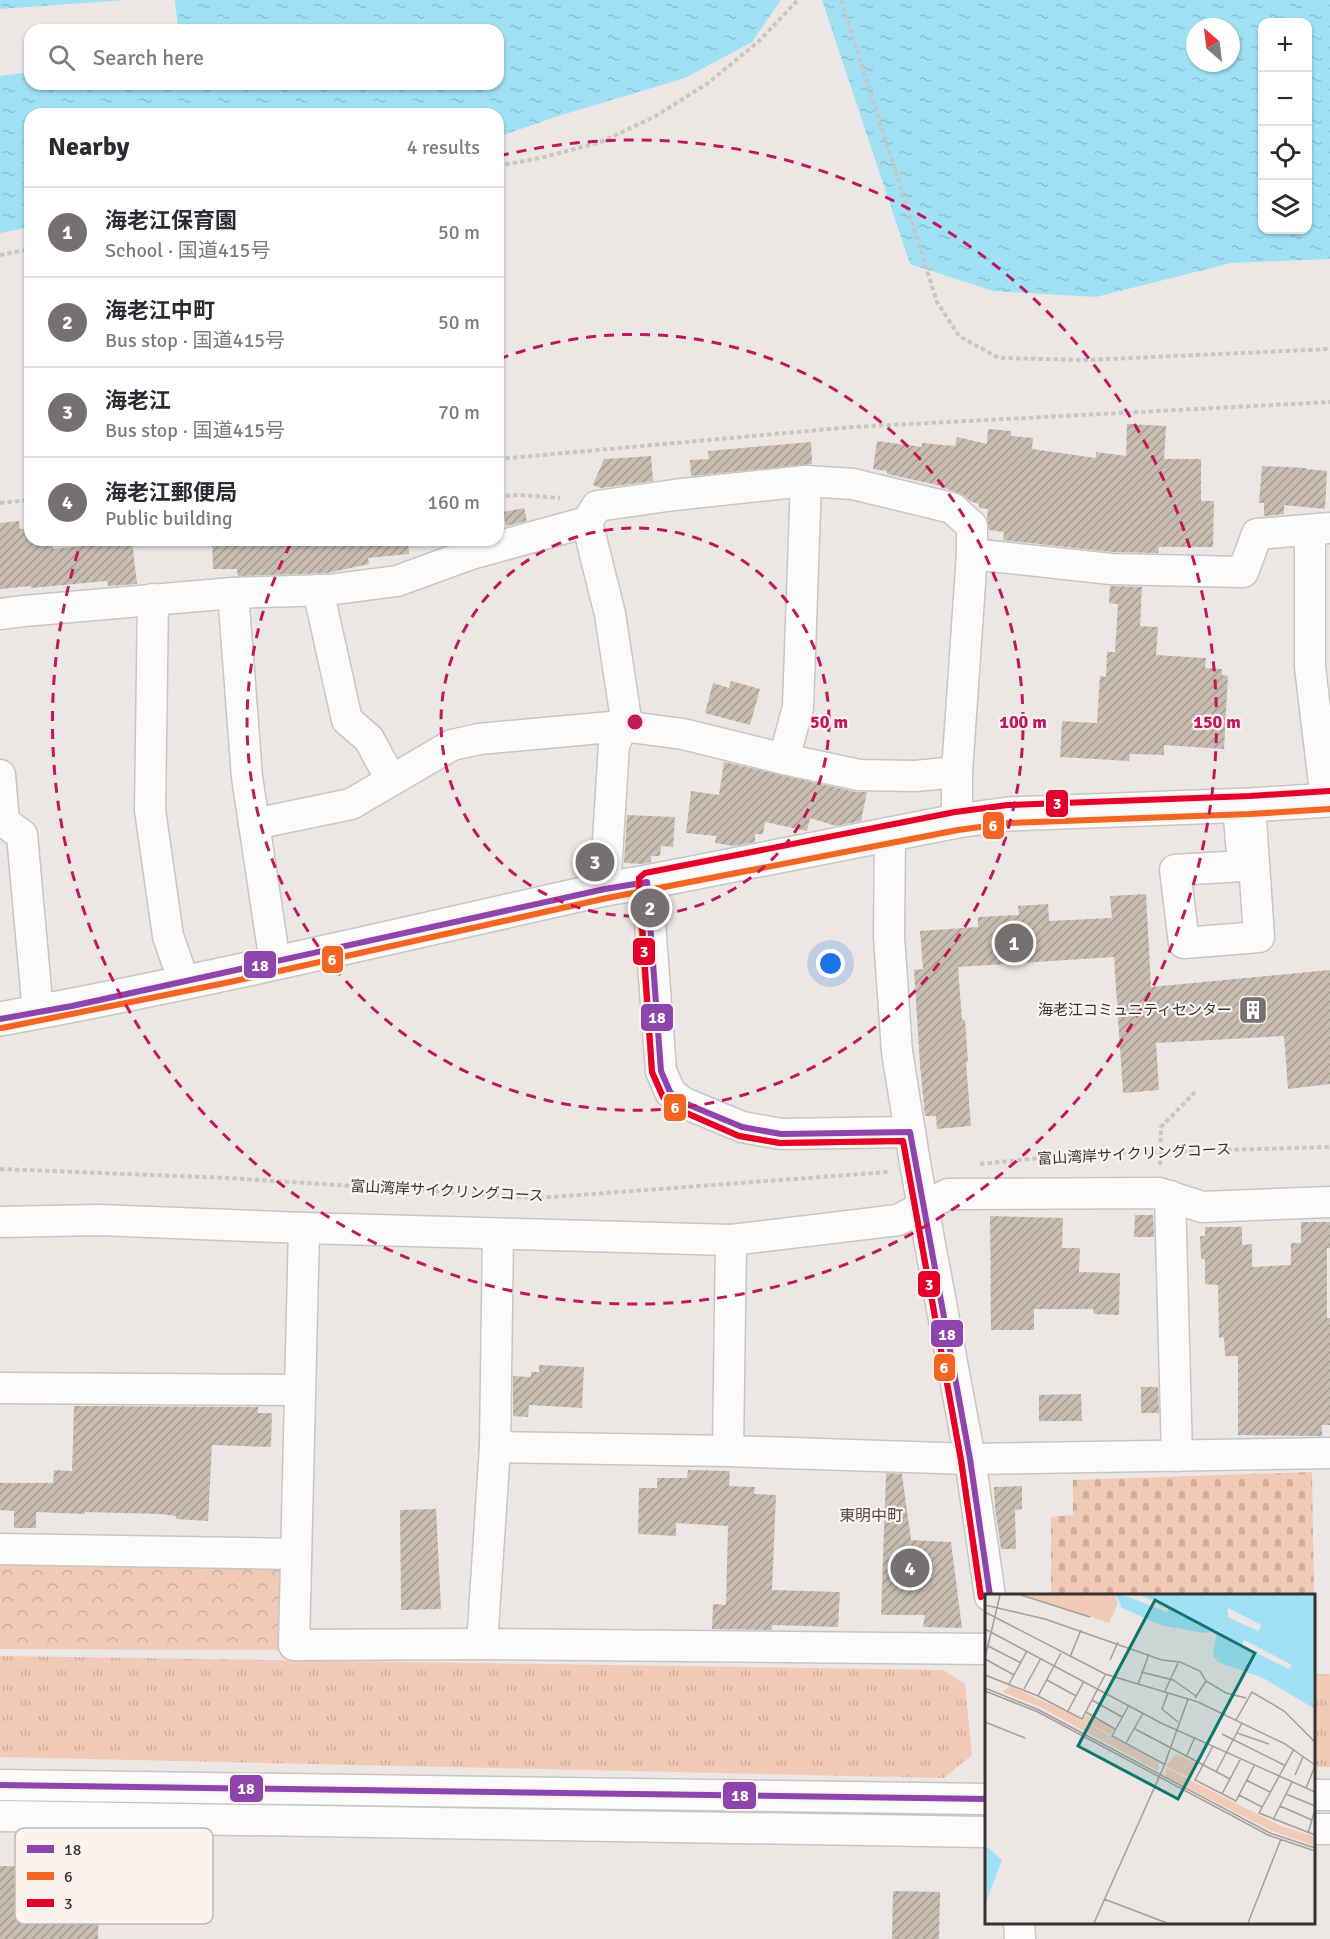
<!DOCTYPE html>
<meta charset="utf-8">
<style>
:root{--surface:#fff;--page:#f7f7f7;--text:#2b2b33;--muted:#7c7c81;--line:#e1e1e2;--accent:#757170}
body{margin:0;font-family:Signika,"Noto Sans JP",sans-serif;background:var(--page);color:var(--text)}
.controls{position:absolute;right:18px;top:18px;display:grid;overflow:hidden;border-radius:12px;box-shadow:0 2px 4px #0004}
.controls button{width:54px;height:54px;display:grid;place-items:center;padding:0;border:0;border-bottom:2px solid var(--line);background:var(--surface);color:var(--text);font:30px sans-serif}
.compass{position:absolute;left:1186px;top:18px;width:54px;height:54px;border-radius:50%;background:var(--surface);box-shadow:0 2px 4px #0004;rotate:332deg}
.you{position:absolute;left:831px;top:964px;width:21px;height:21px;margin:-15px;border:4px solid #fff;border-radius:50%;background:#1a73e8;box-shadow:0 0 0 9px #1a73e833}
.badge{display:grid;place-items:center;width:39px;height:39px;border-radius:50%;background:var(--accent);color:#fff;font-size:20px;font-weight:700}
.pin{position:absolute;translate:-50% -50%;border:3px solid #fff;box-shadow:0 2px 6px #0006}
.list{margin:0;padding:0;list-style:none}
h2{display:flex;justify-content:space-between;align-items:center;height:78px;margin:0;padding:0 24px;font-size:26px}
h2 small{font-size:20px;font-weight:400;color:var(--muted)}
.list li{display:grid;grid-template-columns:39px 1fr auto;gap:18px;align-items:center;box-sizing:border-box;height:90px;padding:0 24px;border-top:2px solid var(--line)}
.list b{display:block;font-size:22px;white-space:nowrap}
.list p{margin:0;font-size:20px;white-space:nowrap;color:var(--muted)}
.list em{font-size:20px;font-style:normal;color:var(--muted)}
.icon{flex:none;width:33px;height:33px;fill:none;stroke:currentColor;stroke-width:2;stroke-linecap:round;stroke-linejoin:round}
.map{position:relative;flex:none;width:1330px;height:1939px;overflow:hidden}
.search{position:absolute;background:var(--surface);box-shadow:0 2px 4px #0004;left:24px;top:24px;width:480px;height:66px;display:flex;align-items:center;gap:15px;box-sizing:border-box;padding:0 21px;border-radius:18px;color:var(--muted);font-size:22px}
.panel{position:absolute;background:var(--surface);box-shadow:0 2px 4px #0004;left:24px;top:108px;width:480px;height:438px;border-radius:18px}
.map>svg:first-child{display:block}
.grass{fill:url(#grass-tufts)}
.cemetery{fill:url(#cemetery-stones)}
.park{fill:url(#park-crowns)}
.water{fill:url(#water-ripples);fill-rule:evenodd}
.pier{fill:#ece7e5}
.building{fill:url(#building-hatch)}
.lines{fill:none;stroke-linecap:round;stroke-linejoin:round}
.minor-casing{stroke:#c9c5c3;stroke-width:33}
.highway-casing{stroke:#c9c5c3;stroke-width:36}
.path{stroke:#c8c7c5;stroke-width:4;stroke-dasharray:4.5 3;stroke-linecap:butt}
.minor{stroke:#fcfbfb;stroke-width:30}
.highway{stroke:#fcfbfb;stroke-width:33}
.bus-1-casing{stroke:#fcf3ef;stroke-width:10}
.bus-2-casing{stroke:#fcf3ef;stroke-width:10}
.bus-3-casing{stroke:#fcf3ef;stroke-width:10}
.bus-1{stroke:#8e44ad;stroke-width:6}
.bus-2{stroke:#f26522;stroke-width:6}
.bus-3{stroke:#e4002b;stroke-width:6}
.ring{fill:none;stroke:#c2185b;stroke-width:3;stroke-dasharray:10 8}
.labels{text-anchor:middle;dominant-baseline:central;stroke-width:4.5;stroke-linejoin:round;paint-order:stroke}
.poi-label{font-size:15px;fill:#353231;stroke:#fcf3ef;text-anchor:end}
.street-label{font-size:15px;fill:#353231;stroke:#fcf3ef}
.neighbourhood-label{font-size:16px;fill:#524b48;stroke:#fcf3ef}
.inset-road{fill:none;stroke:#a39f9d;stroke-width:1.5}
.view{fill:#0f766e;fill-opacity:0.15;stroke:#0f766e;stroke-width:3}
.inset-edge{fill:none;stroke:#353231;stroke-width:3}
.key{fill:#fcf3ef;stroke:#c0b9b6;stroke-width:1.5}
.key-label{font-size:16px;fill:#353231}
.centre{fill:#c2185b;stroke:#fcf3ef;stroke-width:3}
.ring-label{font-size:18px;text-anchor:middle;font-weight:bold;fill:#c2185b;stroke:#fcf3ef;stroke-width:4.5;stroke-linejoin:round;paint-order:stroke}
.line-badge{stroke:#fcf3ef;stroke-width:2}
.badge-label{font-size:16px;text-anchor:middle;font-weight:bold;fill:#fff}
</style>
<div class="map">
<svg width="1330" height="1939" viewBox="0 0 1330 1939">
<defs>
<pattern id="grass-tufts" width="24" height="20" patternUnits="userSpaceOnUse" patternTransform="scale(1.5)"><rect width="24" height="20" fill="#f2cab8"/><path d="M3 7l-1-3M5 7V3M7 7l1-3M15 17l-1-3M17 17v-4M19 17l1-3" fill="none" stroke="#d0ae9f"/></pattern>
<pattern id="cemetery-stones" width="16" height="16" patternUnits="userSpaceOnUse" patternTransform="scale(1.5)"><rect width="16" height="16" fill="#f2cab8"/><path d="M2 7V4a2 2 0 0 1 4 0v3zM10 15v-3a2 2 0 0 1 4 0v3z" fill="#d0ae9f"/></pattern>
<pattern id="park-crowns" width="20" height="18" patternUnits="userSpaceOnUse" patternTransform="scale(1.5)"><rect width="20" height="18" fill="#f2cab8"/><path d="M2 6a3 3 0 1 1 6 0M12 15a3 3 0 1 1 6 0" fill="none" stroke="#d0ae9f"/></pattern>
<pattern id="water-ripples" width="26" height="14" patternUnits="userSpaceOnUse" patternTransform="scale(1.5)"><rect width="26" height="14" fill="#a0e1f6"/><path d="M2 4q2-2 4 0t4 0M15 11q2-2 4 0t4 0" fill="none" stroke="#8ac2d3"/></pattern>
<pattern id="building-hatch" width="6" height="6" patternUnits="userSpaceOnUse" patternTransform="scale(1.5)"><rect width="6" height="6" fill="#c9bdb0"/><path d="M-1 1l2-2M0 6l6-6M5 7l2-2" fill="none" stroke="#a49a90"/></pattern>
</defs>
<rect width="100%" height="100%" fill="#ece7e5"/>
<g class="grass">
<path d="M0,1656L943,1670L965,1684L972,1755L944,1778L0,1757Z"/>
<rect x="1314" y="1674" width="16" height="93"/>
</g>
<path class="cemetery" d="M1312,1472L1315,1661L1314,1596L1051,1595V1517L1073,1515V1480Z"/>
<path class="park" d="M0,1558L272,1565L281,1572V1650L0,1649Z"/>
<g class="water">
<path d="M0,0H781L752,42L685,78L555,117L498,137V114H30V227L0,233ZM30,30H498V84H30Z"/>
<path d="M822,0H1330V259L1231,263L1096,297L993,291L910,264ZM1262,22H1308V230H1262ZM1195,27H1231V63H1195Z"/>
</g>
<path class="pier" d="M126,0H175L178,30H30V72L0,76V9Z"/>
<g class="building">
<path d="M1127,424L1166,426L1164,459H1201V501H1214L1213,547H1159L1158,553L1112,552L1003,540L1004,532L989,530L987,518L988,509L979,508V504L970,501L963,495L937,485L887,474V471L873,469L877,441L922,447V443L955,446L957,437L987,444L988,429L1011,431V436L1033,438L1032,449L1096,458V452L1126,456Z"/>
<path d="M811,442L812,464L691,476L690,460L709,459L708,451Z"/>
<path d="M651,456L653,481L601,488L593,485L604,459Z"/>
<path d="M1262,466L1306,468V469L1327,471L1325,509L1284,505V514L1264,516V503H1259Z"/>
<path d="M524,508L527,521L506,526L503,512Z"/>
<path d="M19,521L20,529L30,528V540H52L53,549L103,544V540H132L137,584L108,586L107,581L31,588V586L0,589V523Z"/>
<path d="M212,540H408L409,554L368,558L369,564L327,573L238,576L237,569H213Z"/>
<path d="M1110,586L1142,587L1140,626L1158,627L1156,655L1206,658L1205,668L1222,669V675L1228,676L1224,749L1164,745V755L1130,754L1129,761L1060,757L1062,721L1097,723L1100,676L1106,677L1107,652H1115L1118,604L1109,603Z"/>
<path d="M731,681L760,689L750,725L705,713L713,683L729,688Z"/>
<path d="M724,762L856,792H867L861,821L836,826L810,818L807,831L765,822L763,834H755V842L734,846L715,843L716,836L686,833L691,791L719,795Z"/>
<path d="M627,815L675,817L673,847L661,846L660,856H651V862L643,864L624,863Z"/>
<path d="M1146,894L1151,987L1330,970V1084L1288,1089L1284,1036L1156,1043L1159,1090L1123,1093L1114,957L958,967L962,1020H965L968,1062H966L971,1126L937,1129L936,1116H925L920,1065L914,970L923,969L920,931L978,927V917L1019,915L1018,906L1048,904L1049,921L1112,918L1110,896Z"/>
<path d="M1135,1215H1153L1154,1237H1134Z"/>
<path d="M990,1216L1063,1218L1062,1248H1080L1079,1272L1120,1273L1119,1315L1094,1314L1093,1309H1034V1330H991Z"/>
<path d="M1301,1222H1330V1248H1327V1318H1330V1425H1322V1436L1238,1435V1356H1225L1224,1337L1219,1338L1218,1285L1205,1284V1259H1201L1200,1236H1205V1227H1242V1245L1252,1244V1267L1291,1265V1243H1301Z"/>
<path d="M539,1365L584,1367L582,1408L529,1405L528,1417L513,1416V1376L531,1377V1372H539Z"/>
<path d="M1141,1387H1158L1159,1413H1141Z"/>
<path d="M1081,1394L1082,1421H1039V1395Z"/>
<path d="M74,1406L258,1407V1413H272L271,1447L212,1445L208,1521L176,1519V1516L160,1514L85,1512V1514L36,1512V1528H14V1511L0,1510V1483H53L54,1470L72,1471Z"/>
<path d="M688,1470L730,1471L729,1486L755,1487L754,1494L776,1495L772,1590L840,1592L838,1627L772,1625V1630L712,1629L713,1604L726,1605L728,1526L676,1523V1536L638,1534L639,1488H657V1478H687Z"/>
<path d="M886,1473L902,1474L911,1540L951,1542L962,1628L923,1627L925,1615H881Z"/>
<path d="M1022,1486V1509L1015,1510L1016,1549H1001L995,1508L994,1487Z"/>
<path d="M436,1509L441,1609L401,1610L400,1510Z"/>
<path d="M68,1849L100,1850V1858L163,1859L162,1897L99,1895L98,1939H0V1866L68,1867Z"/>
<path d="M893,1891L940,1892L939,1939H892Z"/>
</g>
<g class="lines">
<g class="minor-casing">
<g id="minor">
<path d="M587,522L610,614L626,719L614,745L605,889"/>
<path d="M1310,530V667L1326,800"/>
<path d="M972,554L1111,569L1243,572L1257,534L1330,528"/>
<path d="M318,590L347,720L369,739L391,780"/>
<path d="M233,593L247,777L275,963"/>
<path d="M153,599L150,810L168,936L184,982"/>
<path d="M0,614L24,611L233,593L328,590L397,581L471,554L587,522L597,506L674,495L806,481L853,484L952,508L972,526V554L957,772V821"/>
<path d="M784,759L798,707L806,481"/>
<path d="M0,775L4,822L22,835L38,1012"/>
<path d="M1238,805L1243,866L1175,870L1184,943L1259,937L1250,805"/>
<path d="M254,824L351,804L452,745L479,739L622,726L683,734L784,759L859,775L915,776L957,772"/>
<path d="M890,834L889,937L897,1052L916,1169L970,1459L990,1596"/>
<path d="M647,882L661,1071L670,1092L682,1102L742,1127L781,1134L910,1132"/>
<path d="M1170,1196L1177,1456"/>
<path d="M0,1222L99,1220L304,1228L731,1240L898,1220L948,1194L1159,1193L1202,1207L1330,1202"/>
<path d="M304,1228L294,1645L482,1644L986,1649"/>
<path d="M0,1388L299,1390"/>
<path d="M495,1447L728,1451L970,1459L1330,1453"/>
<path d="M728,1451L731,1240"/>
<path d="M0,1549L296,1554"/>
<path d="M482,1644L495,1447L498,1234"/>
<path d="M0,1785L986,1799"/>
<path d="M1314,1795H1330"/>
<path d="M0,1816L986,1832"/>
<path d="M1314,1829H1330"/>
<path d="M1019,1922L1020,1939"/>
</g>
</g>
<g class="highway-casing">
<path id="highway" d="M0,1019C203,982 404,934 605,889L647,882L957,821L1008,814L1250,805L1330,800"/>
</g>
<g class="path">
<path d="M841,0L937,302L959,336L999,358L1085,360L1330,349"/>
<path d="M498,166L540,158L601,142L654,117L708,83L759,41L798,0"/>
<path d="M0,255L30,249"/>
<path d="M498,459L852,427L1330,402"/>
<path d="M498,496L519,495L560,498"/>
<path d="M0,503L30,500"/>
<path d="M980,1164L1081,1154L1330,1147"/>
<path d="M1160,1165L1161,1127L1195,1092"/>
<path d="M0,1169L229,1178L538,1198L888,1172"/>
</g>
<use href="#minor" class="minor"/>
<use href="#highway" class="highway"/>
<g class="bus-1-casing">
<g id="bus-1">
<path d="M0,1019L72,1006L605,889L647,882L661,1071L670,1092L682,1102L742,1127L781,1134L910,1132L970,1459L990,1596"/>
<path d="M0,1785L986,1799"/>
</g>
</g>
<g class="bus-2-casing">
<g id="bus-2">
<path d="M638,883L652,1072L663,1097L677,1109L739,1136L780,1143L903,1141L961,1460L981,1597"/>
<path d="M2,1028L230,982L607,898L958,830L1009,823L1250,814L1330,809"/>
</g>
</g>
<g class="bus-3-casing">
<path id="bus-3" d="M981,1597L961,1460L903,1141L780,1143L739,1136L677,1109L663,1097L652,1072L639,878L645,873L955,812L1008,805L1250,796L1329,791"/>
</g>
<use href="#bus-1" class="bus-1"/>
<use href="#bus-2" class="bus-2"/>
<use href="#bus-3" class="bus-3"/>
</g>
<g class="ring">
<circle cx="635" cy="722" r="194"/>
<path d="M499 359A388 388 0 1 1 291 543"/>
<path d="M499 156A582 582 0 1 1 81 542"/>
</g>
<defs>
<g id="building-square" transform="scale(1.5)"><rect x="-9" y="-9" width="18" height="18" rx="4" fill="#757170" stroke="#fcf3ef"/><path d="M-4-6H4V6H1V3H-1V6H-4ZM-2.5-4.3h1.7v1.8h-1.7ZM.8-4.3h1.7v1.8H.8ZM-2.5-1h1.7V.8h-1.7ZM.8-1h1.7V.8H.8Z" fill="#fff"/></g>
</defs>
<g fill-rule="evenodd">
<use href="#building-square" x="1253" y="1010"/>
</g>
<g class="labels">
<g class="poi-label">
<text x="1232" y="1010">海老江コミュニティセンター</text>
</g>
<g class="street-label">
<text transform="translate(1134 1154) rotate(-3)">富山湾岸サイクリングコース</text>
<text transform="translate(447 1191) rotate(3)">富山湾岸サイクリングコース</text>
</g>
<g class="neighbourhood-label">
<text x="871" y="1516">東明中町</text>
</g>
</g>
<g transform="translate(985 1594)">
<rect width="330" height="330" fill="#ece7e5"/>
<path d="M25,92L82,118L174,169L173,177L55,113L17,98ZM181,174L296,232L330,243V252L285,236L180,182Z" fill="#f2cab8"/>
<path d="M192,160L210,169L203,183L180,172Z" fill="#f2cab8"/>
<path d="M40,1H130L133,9L124,29ZM102,120L129,135L126,141L97,126Z" fill="#f2cab8"/>
<path d="M131,1H330V115L278,84L233,68L228,62L232,36L219,39L176,31L137,14ZM0,251L17,266L0,311Z" fill="#a0e1f6"/>
<path d="M138,1H155L184,13L182,18ZM243,14L276,31L273,37L243,23ZM259,46L307,71L304,75L257,52Z" fill="#ece7e5"/>
<path class="inset-road" d="M36,1L105,23M0,11L60,25L177,66L195,68L215,77L221,87L241,99L261,104M0,18L120,80L213,108L300,150L330,171M0,35L176,129L330,198M3,52L36,69M85,63L96,36M0,64L15,1M0,65L29,81M125,66L133,48M156,78L188,86L211,102M0,81L53,102L97,125L120,81M62,86L91,102M24,90L42,57M153,90L164,60M0,94L54,116L285,239L330,254M39,95L56,64M0,97L53,118L283,241L330,257M180,97L193,69M183,99L177,115L193,128M53,102L76,59M210,104L221,87M107,106L137,123M144,111L127,142L179,170M83,117L99,87M101,118L130,135M251,126L267,98L299,117L330,148M0,128L40,144M150,135L245,185M252,139L284,150M237,140L299,171M141,149L158,119M228,152L210,186L251,207L269,172M309,155L274,219L330,241M201,163L210,143M231,178L257,129M310,181L318,163M261,186L285,198M321,194L330,172M237,200L255,166M301,200L330,212M254,201L277,213M295,212L327,226M288,226L307,188M323,239L330,216M119,305L182,329M109,329L179,172L203,105M263,329L296,245"/>
<path class="view" d="M170,6L270,59L193,205L93,152Z"/>
<rect width="330" height="330" class="inset-edge"/>
</g>
<rect x="15" y="1828" width="198" height="96" rx="9" class="key"/>
<rect x="27" y="1845" width="27" height="8" fill="#8e44ad"/>
<rect x="27" y="1872" width="27" height="8" fill="#f26522"/>
<rect x="27" y="1899" width="27" height="8" fill="#e4002b"/>
<g class="key-label">
<text x="64" y="1855">18</text>
<text x="64" y="1882">6</text>
<text x="64" y="1909">3</text>
</g>
<circle cx="635" cy="722" r="9" class="centre"/>
<g class="ring-label">
<text x="829" y="728">50 m</text>
<text x="1023" y="728">100 m</text>
<text x="1217" y="728">150 m</text>
</g>
<g class="line-badge">
<rect x="1045" y="789" width="24" height="29" rx="6" fill="#e4002b"/>
<rect x="982" y="811" width="23" height="29" rx="6" fill="#f26522"/>
<rect x="632" y="937" width="24" height="29" rx="6" fill="#e4002b"/>
<rect x="321" y="945" width="23" height="29" rx="6" fill="#f26522"/>
<rect x="243" y="950" width="34" height="29" rx="6" fill="#8e44ad"/>
<rect x="640" y="1003" width="34" height="29" rx="6" fill="#8e44ad"/>
<rect x="663" y="1093" width="24" height="29" rx="6" fill="#f26522"/>
<rect x="917" y="1270" width="24" height="28" rx="6" fill="#e4002b"/>
<rect x="930" y="1319" width="34" height="29" rx="6" fill="#8e44ad"/>
<rect x="933" y="1353" width="23" height="29" rx="6" fill="#f26522"/>
<rect x="229" y="1774" width="35" height="29" rx="6" fill="#8e44ad"/>
<rect x="722" y="1781" width="35" height="29" rx="6" fill="#8e44ad"/>
</g>
<g class="badge-label">
<text x="1057" y="809">3</text>
<text x="993" y="831">6</text>
<text x="644" y="957">3</text>
<text x="332" y="965">6</text>
<text x="260" y="971">18</text>
<text x="657" y="1023">18</text>
<text x="675" y="1113">6</text>
<text x="929" y="1290">3</text>
<text x="947" y="1340">18</text>
<text x="944" y="1373">6</text>
<text x="246" y="1794">18</text>
<text x="740" y="1801">18</text>
</g>
</svg>
<div class="controls">
<button>+</button>
<button>−</button>
<button><svg class="icon" aria-label="locate" viewBox="0 0 24 24"><circle cx="12" cy="12" r="6"/><path d="M12 2v4M12 18v4M2 12h4M18 12h4"/></svg></button>
<button><svg class="icon" aria-label="layers" viewBox="0 0 24 24"><path d="M12 4l9 5-9 5-9-5zM3 14l9 5 9-5"/></svg></button>
</div>
<svg class="compass" viewBox="-18 -18 36 36"><path d="M0-13l5 13h-10z" fill="#e53935"/><path d="M0 13l5-13h-10z" fill="#7c7c81"/></svg>
<div class="you"></div>
<div class="pin badge" style="left:1014px;top:943px">1</div>
<div class="pin badge" style="left:650px;top:908px">2</div>
<div class="pin badge" style="left:595px;top:862px">3</div>
<div class="pin badge" style="left:910px;top:1568px">4</div>
<div class="search"><svg class="icon" aria-label="search" viewBox="0 0 24 24"><circle cx="10" cy="10" r="6"/><path d="M15 15l6 6"/></svg>Search here</div>
<section class="panel">
<h2>Nearby<small>4 results</small></h2>
<ul class="list">
<li><span class="badge">1</span><div><b>海老江保育園</b><p>School · 国道415号</p></div><em>50 m</em></li>
<li><span class="badge">2</span><div><b>海老江中町</b><p>Bus stop · 国道415号</p></div><em>50 m</em></li>
<li><span class="badge">3</span><div><b>海老江</b><p>Bus stop · 国道415号</p></div><em>70 m</em></li>
<li><span class="badge">4</span><div><b>海老江郵便局</b><p>Public building</p></div><em>160 m</em></li>
</ul>
</section>
</div>
